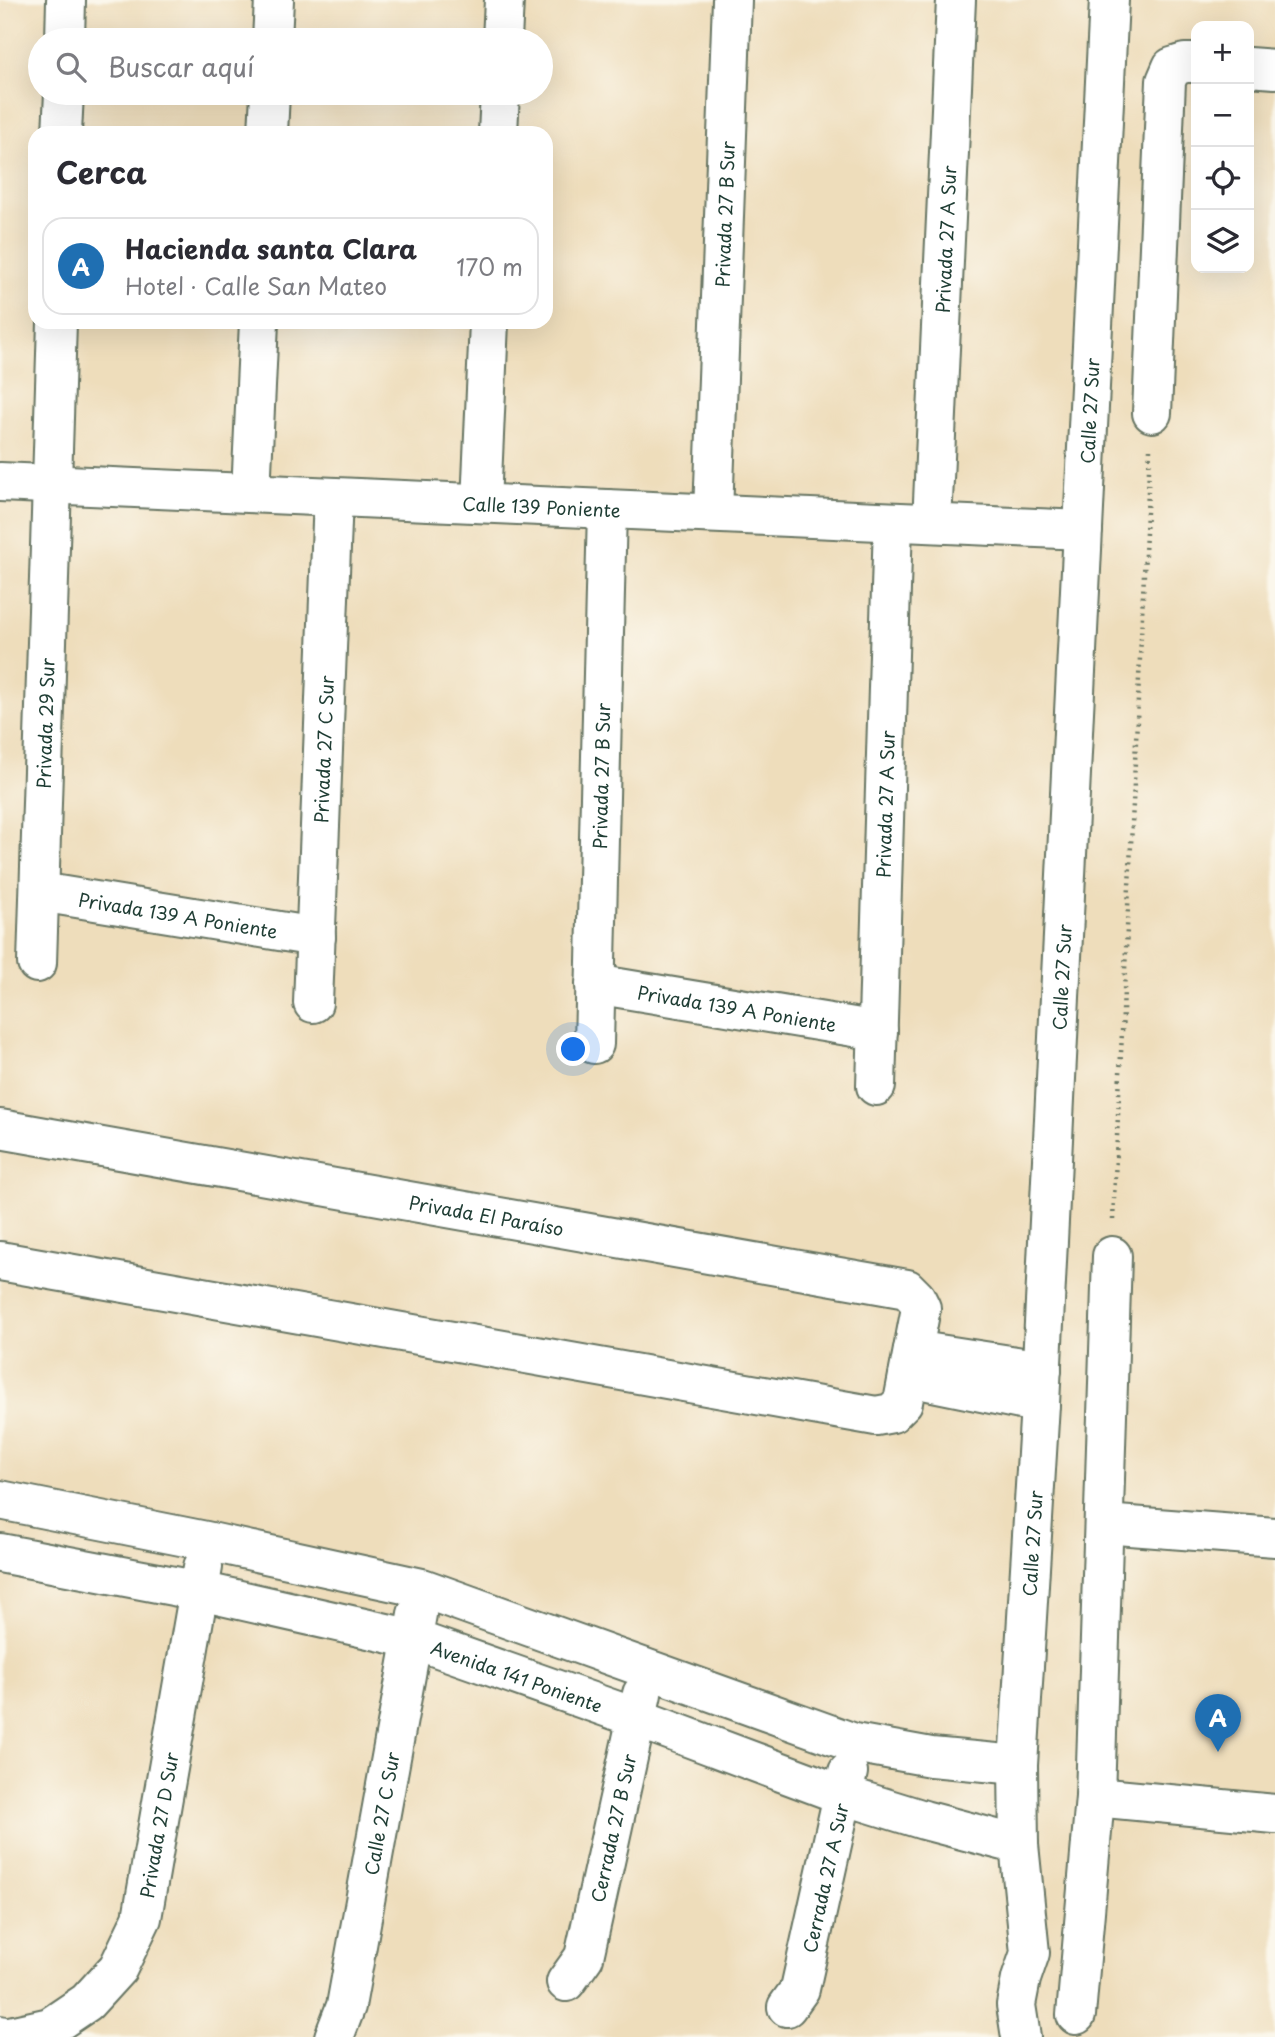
<!DOCTYPE html>
<html lang="es">
<meta charset="utf-8">
<style>
:root{--surface:#fff;--page:#f2f2f3;--text:#2b2b33;--muted:#7c7c81;--line:#e1e1e2;--accent:#1f6fb2}
body{margin:0;font-family:"Playpen Sans",sans-serif;background:var(--page);color:var(--text)}
.controls{position:absolute;right:21px;top:21px;display:grid;overflow:hidden;border-radius:14px;box-shadow:0 7px 28px #0002}
.controls button{width:63px;height:63px;display:grid;place-items:center;padding:0;border:0;border-bottom:2px solid var(--line);background:var(--surface);color:var(--text);font:35px sans-serif}
.you{position:absolute;left:574px;top:1050px;width:24px;height:24px;margin:-18px;border:5px solid #fff;border-radius:50%;background:#1a73e8;box-shadow:0 0 0 10px #1a73e833}
.badge{display:grid;place-items:center;width:46px;height:46px;border-radius:50%;background:var(--accent);color:#fff;font-size:23px;font-weight:700}
.pin{position:absolute;translate:-50% -58px;filter:drop-shadow(0 2px 4px #0008)}
.pin::after{content:'';position:absolute;top:37px;width:24px;height:21px;background:inherit;clip-path:polygon(0 0,100% 0,50% 100%)}
.list{margin:0;padding:0;list-style:none}
h2{display:flex;justify-content:space-between;align-items:center;height:91px;margin:0;padding:0 28px;font-size:30px}
h2 small{font-size:23px;font-weight:400;color:var(--muted)}
.list li{display:grid;grid-template-columns:46px 1fr auto;gap:21px;align-items:center;box-sizing:border-box;height:98px;margin:0 14px 14px;padding:0 14px;border:2px solid var(--line);border-radius:21px}
.list b{display:block;font-size:26px;white-space:nowrap}
.list p{margin:0;font-size:23px;white-space:nowrap;color:var(--muted)}
.list em{font-size:23px;font-style:normal;color:var(--muted)}
.icon{flex:none;width:38px;height:38px;fill:none;stroke:currentColor;stroke-width:2;stroke-linecap:round;stroke-linejoin:round}
.map{position:relative;flex:none;width:1275px;height:2037px;overflow:hidden}
.search{position:absolute;background:var(--surface);box-shadow:0 7px 28px #0002;left:28px;top:28px;width:525px;height:77px;display:flex;align-items:center;gap:18px;box-sizing:border-box;padding:0 24px;border-radius:38px;color:var(--muted);font-size:26px}
.panel{position:absolute;background:var(--surface);box-shadow:0 7px 28px #0002;left:28px;top:126px;width:525px;height:203px;border-radius:21px}
.map>svg:first-child{display:block}
.lines{fill:none;stroke-linecap:round;stroke-linejoin:round}
.minor-casing{stroke:#677563;stroke-width:42}
.path{stroke:#677563;stroke-width:4.5;stroke-dasharray:2 5;stroke-linecap:butt}
.minor{stroke:#fff;stroke-width:38}
.labels{text-anchor:middle;dominant-baseline:central;stroke-width:5;stroke-linejoin:round;paint-order:stroke}
.street-label{font-size:18px;fill:#1f3d34;stroke:#fbf7ec}
</style>
<div class="map">
<svg width="1275" height="2037" viewBox="0 0 1275 2037">
<rect width="100%" height="100%" fill="#fbf7ec"/>
<filter id="ink" filterUnits="userSpaceOnUse"><feTurbulence type="fractalNoise" baseFrequency=".0143" numOctaves="2"/><feDisplacementMap in="SourceGraphic" scale="14" xChannelSelector="R" yChannelSelector="G"/><feConvolveMatrix kernelMatrix="1 2 1 2 8 2 1 2 1" color-interpolation-filters="sRGB"/></filter>
<filter id="wash" filterUnits="userSpaceOnUse"><feTurbulence type="fractalNoise" baseFrequency=".00686" numOctaves="4" result="noise"/><feDisplacementMap in="SourceGraphic" scale="28" xChannelSelector="R" yChannelSelector="G"/><feGaussianBlur stdDeviation="1.57" result="paint"/><feColorMatrix in="noise" values="0 0 0 0 0 0 0 0 0 0 0 0 0 0 0 0 0 1.4 0 .05"/><feComposite in="paint" operator="in"/></filter>
<g filter="url(#wash)">
<rect width="100%" height="100%" fill="#edb"/>
</g>
<g filter="url(#ink)">
<g class="lines">
<g class="minor-casing">
<g id="minor">
<path d="M65,40L66,0"/>
<path d="M272,40L274,0"/>
<path d="M502,40L504,0"/>
<path d="M1249,67L1275,69"/>
<path d="M62,133L64,93"/>
<path d="M268,133L270,93"/>
<path d="M498,133L500,93"/>
<path d="M1152,413L1166,81L1172,67L1185,63H1196"/>
<path id="s1" d="M0,482L1083,530"/>
<path d="M251,493L259,322"/>
<path d="M481,503L489,322"/>
<path id="s2" d="M713,513L732,0"/>
<path id="s3" d="M932,523L956,0"/>
<path id="s4" d="M40,892L316,937"/>
<path id="s5" d="M37,963L57,322"/>
<path id="s6" d="M595,984L878,1031"/>
<path id="s7" d="M313,1003L333,497"/>
<path id="s8" d="M594,1044L607,509"/>
<path id="s9" d="M876,1086L893,522"/>
<path id="s10" d="M0,1129L907,1289L916,1298L921,1308L903,1402L892,1413L876,1416L0,1261"/>
<path d="M913,1350L1042,1370"/>
<path d="M908,1377L1040,1404"/>
<path d="M0,1500L206,1541L422,1588L854,1743L931,1757L1018,1765"/>
<path d="M1104,1524L1275,1537"/>
<path id="s11" d="M0,1553L200,1591L413,1639L637,1718L843,1795L924,1820L1019,1845"/>
<path d="M1095,1797L1275,1814"/>
<path id="s12" d="M566,1982L584,1957L642,1694"/>
<path id="s13" d="M787,2007L800,1989L848,1772"/>
<path d="M1076,2015L1095,1797L1112,1256"/>
<path id="s14" d="M0,2035L5,2037L50,2027L87,2002L118,1968L142,1918L203,1567"/>
<path id="s15" d="M334,2037L346,2006L417,1614"/>
<path id="s16" d="M1021,2037L1016,2005L1021,1979L1030,1953L1019,1845L1018,1765L1040,1404L1109,0"/>
</g>
</g>
<path class="path" d="M1113,1220L1150,449"/>
<use href="#minor" class="minor"/>
</g>
</g>
<g class="labels">
<g class="street-label">
<text stroke="none"><textPath href="#s2" startOffset="299">Privada 27 B Sur</textPath></text>
<text stroke="none"><textPath href="#s3" startOffset="284">Privada 27 A Sur</textPath></text>
<text stroke="none"><textPath href="#s16" startOffset="1631">Calle 27 Sur</textPath></text>
<text stroke="none"><textPath href="#s1" startOffset="542">Calle 139 Poniente</textPath></text>
<text stroke="none"><textPath href="#s5" startOffset="240">Privada 29 Sur</textPath></text>
<text stroke="none"><textPath href="#s7" startOffset="254">Privada 27 C Sur</textPath></text>
<text stroke="none"><textPath href="#s8" startOffset="268">Privada 27 B Sur</textPath></text>
<text stroke="none"><textPath href="#s9" startOffset="282">Privada 27 A Sur</textPath></text>
<text stroke="none"><textPath href="#s4" startOffset="140">Privada 139 A Poniente</textPath></text>
<text stroke="none"><textPath href="#s16" startOffset="1064">Calle 27 Sur</textPath></text>
<text stroke="none"><textPath href="#s6" startOffset="144">Privada 139 A Poniente</textPath></text>
<text stroke="none"><textPath href="#s10" startOffset="494">Privada El Paraíso</textPath></text>
<text stroke="none"><textPath href="#s16" startOffset="497">Calle 27 Sur</textPath></text>
<text stroke="none"><textPath href="#s11" startOffset="532">Avenida 141 Poniente</textPath></text>
<text stroke="none"><textPath href="#s15" startOffset="229">Calle 27 C Sur</textPath></text>
<text stroke="none"><textPath href="#s14" startOffset="292">Privada 27 D Sur</textPath></text>
<text stroke="none"><textPath href="#s12" startOffset="163">Cerrada 27 B Sur</textPath></text>
<text stroke="none"><textPath href="#s13" startOffset="136">Cerrada 27 A Sur</textPath></text>
</g>
</g>
</svg>
<div class="controls">
<button>+</button>
<button>−</button>
<button><svg class="icon" aria-label="locate" viewBox="0 0 24 24"><circle cx="12" cy="12" r="6"/><path d="M12 2v4M12 18v4M2 12h4M18 12h4"/></svg></button>
<button><svg class="icon" aria-label="layers" viewBox="0 0 24 24"><path d="M12 4l9 5-9 5-9-5zM3 14l9 5 9-5"/></svg></button>
</div>
<div class="you"></div>
<div class="pin badge" style="left:1218px;top:1752px">A</div>
<div class="search"><svg class="icon" aria-label="search" viewBox="0 0 24 24"><circle cx="10" cy="10" r="6"/><path d="M15 15l6 6"/></svg>Buscar aquí</div>
<section class="panel">
<h2>Cerca<small></small></h2>
<ul class="list">
<li><span class="badge">A</span><div><b>Hacienda santa Clara</b><p>Hotel · Calle San Mateo</p></div><em>170 m</em></li>
</ul>
</section>
</div>
